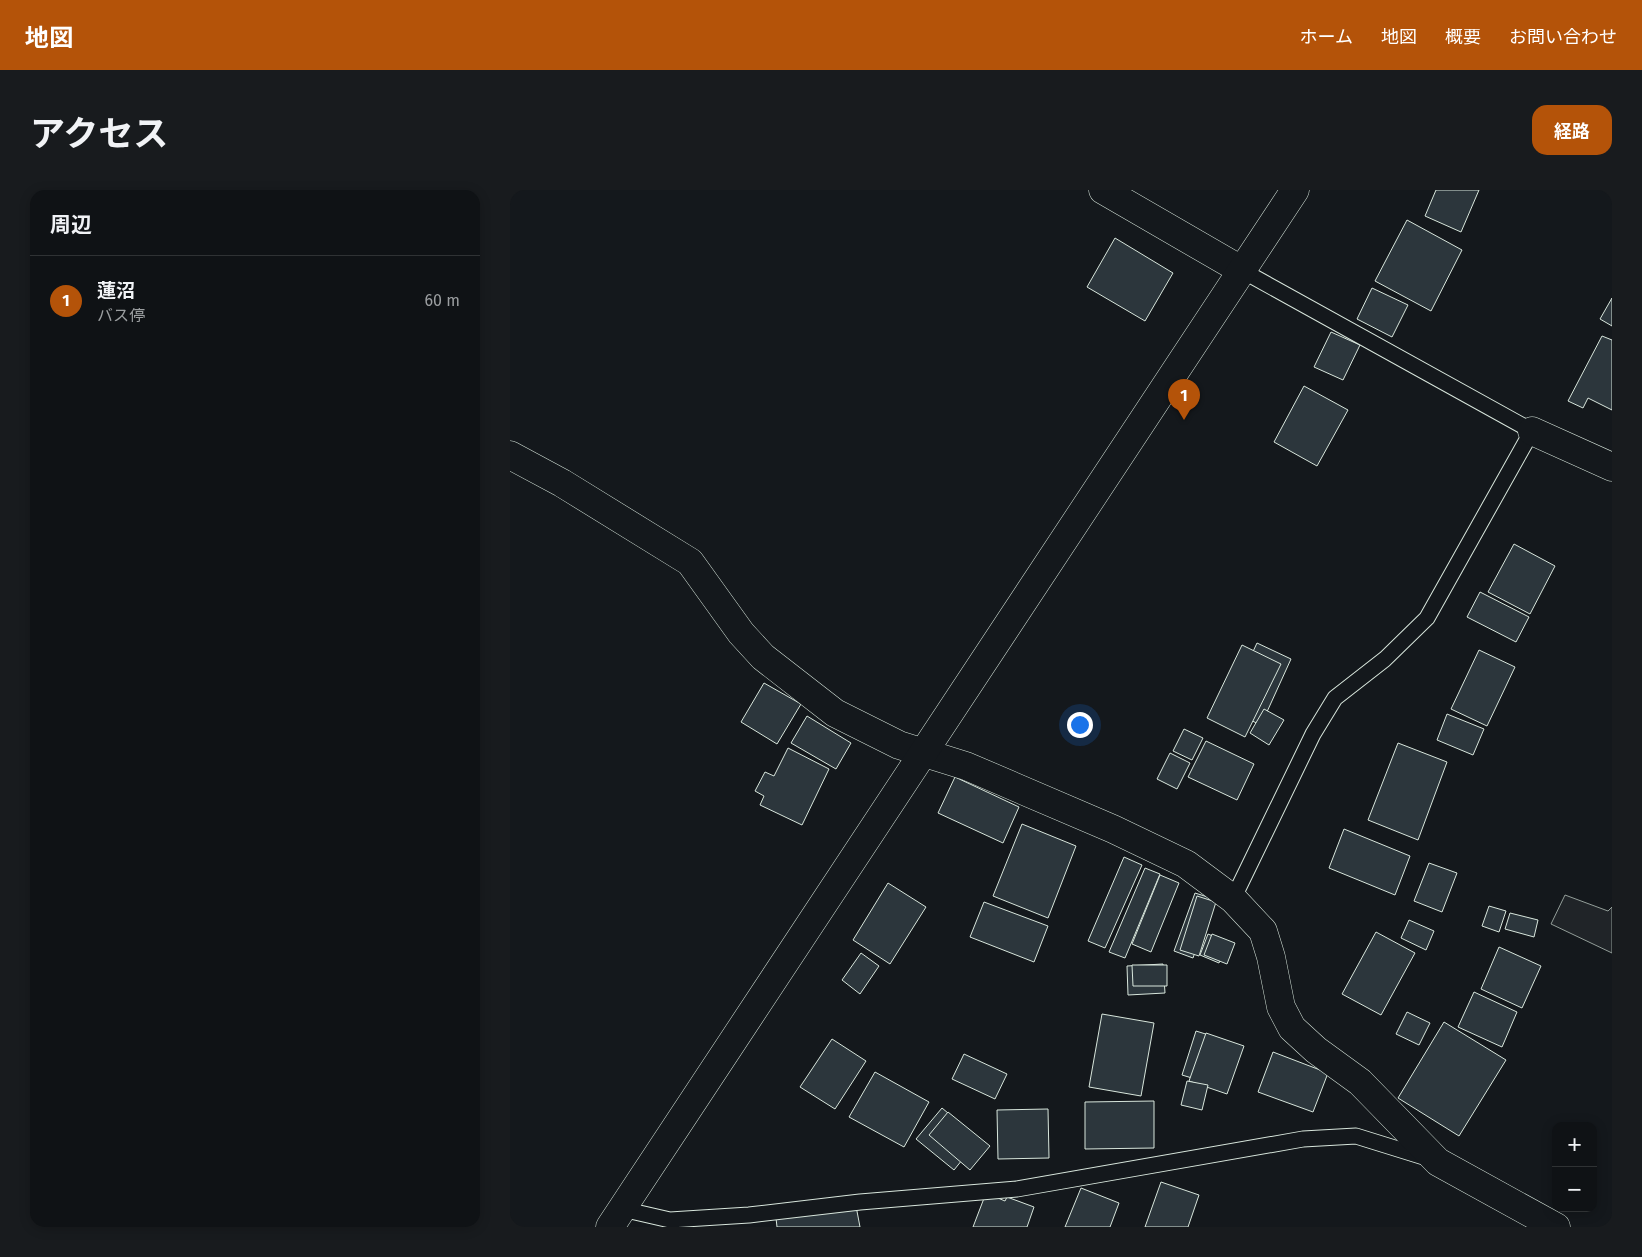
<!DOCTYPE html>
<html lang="ja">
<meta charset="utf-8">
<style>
:root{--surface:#0f1215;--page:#181b1e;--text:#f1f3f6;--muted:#9b9ea0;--line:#2f3234;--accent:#b45309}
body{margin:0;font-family:"Fira Sans","Noto Sans JP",sans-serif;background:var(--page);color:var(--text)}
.controls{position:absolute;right:15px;bottom:15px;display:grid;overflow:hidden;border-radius:10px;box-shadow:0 2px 12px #0003}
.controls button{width:45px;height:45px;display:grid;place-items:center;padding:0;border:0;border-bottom:1px solid var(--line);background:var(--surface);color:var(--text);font:25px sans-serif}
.you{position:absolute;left:569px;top:534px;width:18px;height:18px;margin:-12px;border:4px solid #fff;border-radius:50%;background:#1a73e8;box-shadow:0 0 0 8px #1a73e833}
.badge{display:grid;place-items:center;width:32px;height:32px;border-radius:50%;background:var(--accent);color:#fff;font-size:16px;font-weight:700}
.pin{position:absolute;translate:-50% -41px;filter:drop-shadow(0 1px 2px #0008)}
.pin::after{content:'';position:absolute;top:26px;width:18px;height:15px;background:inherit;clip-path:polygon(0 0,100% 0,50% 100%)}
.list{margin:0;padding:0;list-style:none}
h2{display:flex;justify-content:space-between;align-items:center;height:65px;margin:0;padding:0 20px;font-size:21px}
h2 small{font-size:16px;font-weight:400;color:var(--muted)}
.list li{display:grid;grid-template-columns:32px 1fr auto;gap:15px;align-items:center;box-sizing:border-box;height:90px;padding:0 20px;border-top:1px solid var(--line)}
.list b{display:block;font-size:19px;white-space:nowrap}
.list p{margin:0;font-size:16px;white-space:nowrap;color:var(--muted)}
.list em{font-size:16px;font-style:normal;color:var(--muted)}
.map{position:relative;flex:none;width:1102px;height:1037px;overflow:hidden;border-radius:15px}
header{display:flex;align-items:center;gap:30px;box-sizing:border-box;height:70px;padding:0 25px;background:var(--accent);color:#fff}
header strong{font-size:24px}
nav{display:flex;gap:28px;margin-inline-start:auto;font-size:18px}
.intro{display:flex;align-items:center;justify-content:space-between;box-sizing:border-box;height:120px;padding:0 30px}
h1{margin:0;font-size:35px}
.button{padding:12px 22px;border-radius:15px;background:var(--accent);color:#fff;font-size:18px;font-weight:700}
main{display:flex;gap:30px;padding:0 30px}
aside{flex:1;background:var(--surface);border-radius:15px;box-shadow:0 2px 12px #0003}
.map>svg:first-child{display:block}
.green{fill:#202428;stroke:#939e99}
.building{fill:#2c363c;stroke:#d8e6dc}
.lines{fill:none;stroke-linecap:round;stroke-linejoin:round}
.lane-casing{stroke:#d8e6dc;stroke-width:17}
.street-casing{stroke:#d8e6dc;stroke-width:29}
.secondary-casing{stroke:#d8e6dc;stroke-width:29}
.lane{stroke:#14181c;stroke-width:15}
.street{stroke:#14181c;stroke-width:28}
.secondary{stroke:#14181c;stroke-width:28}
</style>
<header>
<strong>地図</strong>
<nav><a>ホーム</a><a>地図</a><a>概要</a><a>お問い合わせ</a></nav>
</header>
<div class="intro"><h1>アクセス</h1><a class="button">経路</a></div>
<main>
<aside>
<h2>周辺<small></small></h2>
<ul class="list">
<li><span class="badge">1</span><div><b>蓮沼</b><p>バス停</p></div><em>60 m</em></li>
</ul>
</aside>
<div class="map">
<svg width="1102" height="1037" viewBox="0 0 1102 1037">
<rect width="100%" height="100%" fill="#14181c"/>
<path class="green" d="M1055,705L1098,721L1102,717V763L1041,734Z"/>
<g class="building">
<path d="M926,0H969L951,42L915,26Z"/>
<path d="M897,30L952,60L921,121L865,91Z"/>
<path d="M605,48L663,83L635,131L577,97Z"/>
<path d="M862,98L898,115L882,147L847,129Z"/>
<path d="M1102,108V136L1090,129Z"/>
<path d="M821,142L850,155L833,190L804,177Z"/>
<path d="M1092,146L1102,150V220L1078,208L1073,218L1058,211Z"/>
<path d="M794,196L838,220L807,276L764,252Z"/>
<path d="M1004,354L1045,376L1020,424L978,402Z"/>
<path d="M970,402L1019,427L1006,452L957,427Z"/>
<path d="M747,453L781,469L751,535L716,519Z"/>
<path d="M732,455L771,474L735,547L697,528Z"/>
<path d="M969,460L1005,477L977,536L941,519Z"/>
<path d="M254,493L291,514L267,554L231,532Z"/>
<path d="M754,519L774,530L759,555L740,543Z"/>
<path d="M937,524L974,539L963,565L927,550Z"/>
<path d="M297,526L341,553L326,579L281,553Z"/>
<path d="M674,539L693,548L682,570L663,561Z"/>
<path d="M696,551L744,574L727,610L678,587Z"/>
<path d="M888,553L937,572L908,650L858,630Z"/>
<path d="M278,558L319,579L292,635L250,615L254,606L245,601L255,582L264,586Z"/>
<path d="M660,563L680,573L667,599L647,589Z"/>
<path d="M445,587L509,617L493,653L428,623Z"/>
<path d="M512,634L566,656L538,728L483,706Z"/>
<path d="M834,639L900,666L885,705L819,678Z"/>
<path d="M614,667L632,675L595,758L578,751Z"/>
<path d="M919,673L947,683L932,722L904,711Z"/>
<path d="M635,678L650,684L615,768L599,762Z"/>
<path d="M650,685L669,693L641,762L622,754Z"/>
<path d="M378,693L416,717L380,774L343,750Z"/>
<path d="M685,703L704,709L683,768L664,761Z"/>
<path d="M687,706L706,712L689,766L670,760Z"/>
<path d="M474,712L538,736L524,772L460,747Z"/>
<path d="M979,716L996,721L989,742L972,736Z"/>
<path d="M1000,723L1028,730L1024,747L995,739Z"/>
<path d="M899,730L924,741L916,760L891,748Z"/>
<path d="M866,742L905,763L871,825L832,804Z"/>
<path d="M698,744L717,752L709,773L690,765Z"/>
<path d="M702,744L725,753L717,774L694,765Z"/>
<path d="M989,757L1031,776L1012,818L971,799Z"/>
<path d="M351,763L369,776L350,804L332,790Z"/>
<path d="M653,774L655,803L618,805L617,776Z"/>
<path d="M622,775H657V796H623Z"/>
<path d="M964,802L1007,822L992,857L948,837Z"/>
<path d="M897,822L920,833L909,855L886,844Z"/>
<path d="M592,824L644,833L631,906L579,897Z"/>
<path d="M934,832L996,870L949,946L888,908Z"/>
<path d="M686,841L718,851L705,895L672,885Z"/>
<path d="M696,843L734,856L717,904L679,891Z"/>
<path d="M322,849L356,871L325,919L290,897Z"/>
<path d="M763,862L818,883L803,922L748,902Z"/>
<path d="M454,864L497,884L485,909L442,889Z"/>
<path d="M365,882L419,912L394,957L339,927Z"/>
<path d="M677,891L698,895L692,920L671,915Z"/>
<path d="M644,911V958L575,959V912Z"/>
<path d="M432,918L469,949L444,980L406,949Z"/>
<path d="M538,919L539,968L488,969L487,920Z"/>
<path d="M438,922L480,956L460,980L419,945Z"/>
<path d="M651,992L689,1005L678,1037H635Z"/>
<path d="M571,998L609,1013L600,1037H555Z"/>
<path d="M476,1003L495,1011L497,1007L524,1017L517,1037H463Z"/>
<path d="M346,1016L350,1037H267L266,1028Z"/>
</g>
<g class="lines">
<g class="lane-casing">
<g id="lane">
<path d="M723,709L803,544L825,508L875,469L917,428L1022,241L733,81"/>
<path d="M112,1019L160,1030L239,1025L350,1012L507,999L793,949L846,946L920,969"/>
</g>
</g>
<g class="street-casing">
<g id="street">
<path d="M593,0L733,81"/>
<path d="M1022,241L1102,277"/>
<path d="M0,265L52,293L180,372L231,443L253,467L325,523L389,555L456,576L603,639L676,674L723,709L753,741L761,767L771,817L782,838L806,860L850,892L928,972L1046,1037"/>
</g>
</g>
<g class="secondary-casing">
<path id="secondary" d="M100,1037L785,0"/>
</g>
<use href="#lane" class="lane"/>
<use href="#street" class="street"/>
<use href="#secondary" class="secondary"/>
</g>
</svg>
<div class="controls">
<button>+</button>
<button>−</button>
</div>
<div class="you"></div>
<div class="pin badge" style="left:674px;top:230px">1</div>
</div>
</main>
